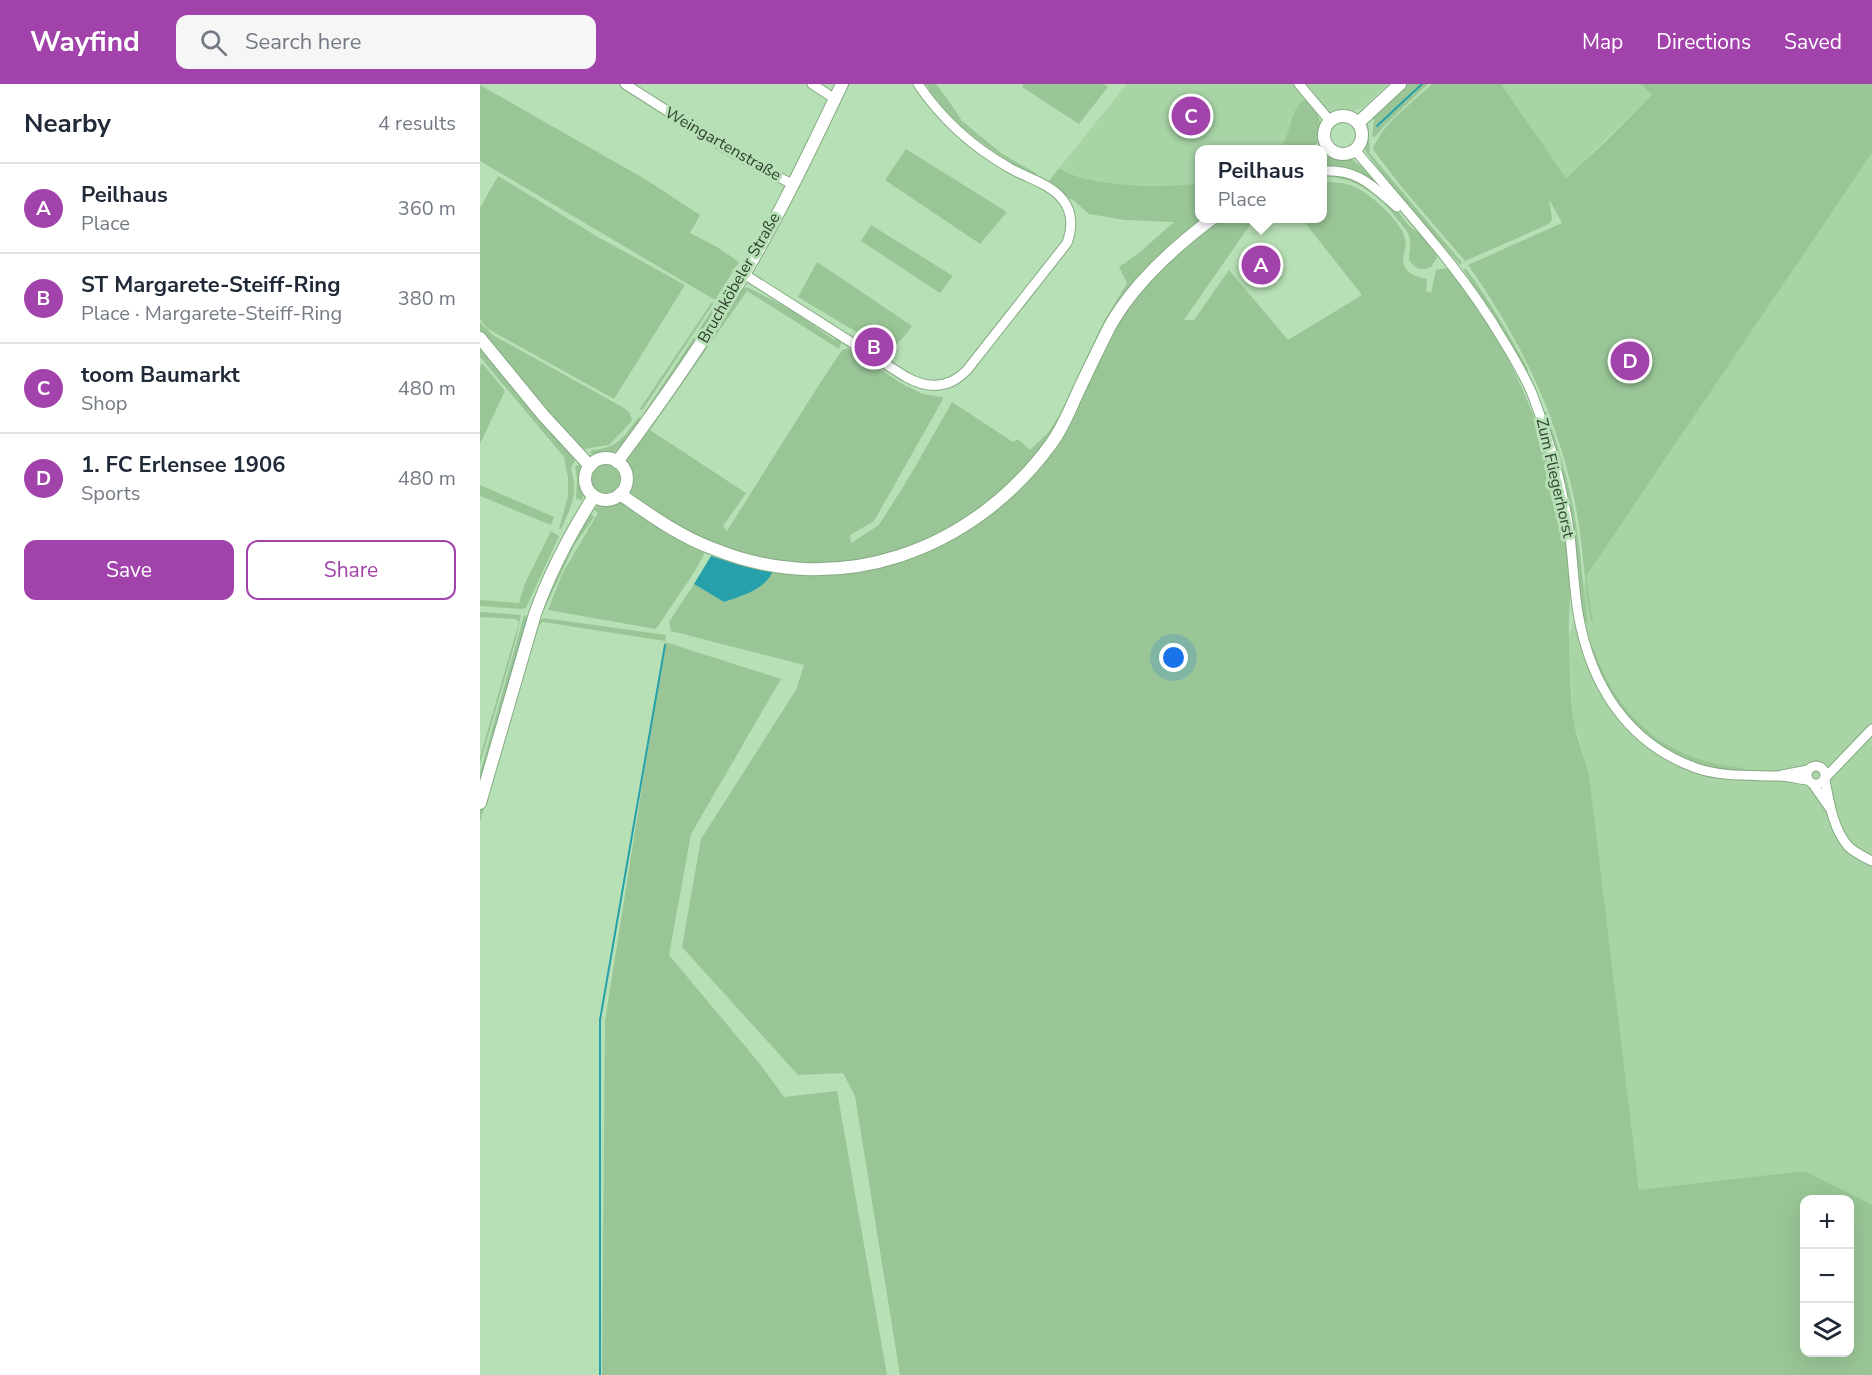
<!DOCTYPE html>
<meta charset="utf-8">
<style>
:root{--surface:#fff;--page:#f6f6f7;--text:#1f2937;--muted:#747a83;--line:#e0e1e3;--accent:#a243ac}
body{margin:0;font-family:"Nunito Sans",sans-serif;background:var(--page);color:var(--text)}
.controls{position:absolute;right:18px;bottom:18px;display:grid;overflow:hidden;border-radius:12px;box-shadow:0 6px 24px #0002}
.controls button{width:54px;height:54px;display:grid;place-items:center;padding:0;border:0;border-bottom:2px solid var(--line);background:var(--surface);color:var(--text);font:30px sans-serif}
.you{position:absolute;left:694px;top:574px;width:21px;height:21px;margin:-15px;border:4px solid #fff;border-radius:50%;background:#1a73e8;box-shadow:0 0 0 9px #1a73e833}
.badge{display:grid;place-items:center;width:39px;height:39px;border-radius:50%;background:var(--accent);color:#fff;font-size:20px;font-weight:700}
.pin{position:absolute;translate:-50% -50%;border:3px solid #fff;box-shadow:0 2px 6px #0006}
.popup{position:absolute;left:715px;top:61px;width:132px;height:78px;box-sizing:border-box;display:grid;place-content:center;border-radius:12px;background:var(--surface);filter:drop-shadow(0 2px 4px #0005);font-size:20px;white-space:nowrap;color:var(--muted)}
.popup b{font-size:22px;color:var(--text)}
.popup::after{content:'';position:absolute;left:50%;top:100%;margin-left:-12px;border:12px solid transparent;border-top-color:var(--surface)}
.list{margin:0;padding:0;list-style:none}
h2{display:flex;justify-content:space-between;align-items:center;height:78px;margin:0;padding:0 24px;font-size:26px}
h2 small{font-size:20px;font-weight:400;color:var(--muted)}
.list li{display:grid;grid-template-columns:39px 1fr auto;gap:18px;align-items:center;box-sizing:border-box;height:90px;padding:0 24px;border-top:2px solid var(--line)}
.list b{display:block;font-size:22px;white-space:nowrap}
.list p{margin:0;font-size:20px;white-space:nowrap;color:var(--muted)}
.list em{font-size:20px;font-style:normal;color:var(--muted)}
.actions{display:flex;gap:12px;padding:18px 24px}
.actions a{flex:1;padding:14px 0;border:2px solid var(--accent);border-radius:12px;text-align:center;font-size:21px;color:var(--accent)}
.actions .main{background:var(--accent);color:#fff}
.icon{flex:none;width:33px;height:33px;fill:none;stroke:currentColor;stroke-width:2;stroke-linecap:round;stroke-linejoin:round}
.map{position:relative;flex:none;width:1392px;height:1291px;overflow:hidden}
header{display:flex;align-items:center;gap:36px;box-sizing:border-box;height:84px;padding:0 30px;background:var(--accent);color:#fff}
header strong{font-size:28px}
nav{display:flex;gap:33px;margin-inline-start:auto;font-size:21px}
.search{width:420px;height:54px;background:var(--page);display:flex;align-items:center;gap:15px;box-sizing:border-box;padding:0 21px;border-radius:12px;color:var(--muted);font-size:22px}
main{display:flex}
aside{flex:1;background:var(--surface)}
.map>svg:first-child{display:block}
.built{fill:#a8d4a6}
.green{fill:#9ac697;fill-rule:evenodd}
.water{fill:#26a0aa}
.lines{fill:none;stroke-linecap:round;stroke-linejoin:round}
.stream{stroke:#26a0aa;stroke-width:2}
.street-casing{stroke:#84aa82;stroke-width:11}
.secondary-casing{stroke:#84aa82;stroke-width:14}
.street{stroke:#fff;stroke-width:9}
.secondary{stroke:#fff;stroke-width:12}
.labels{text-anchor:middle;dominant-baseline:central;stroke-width:6;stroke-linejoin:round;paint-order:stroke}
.street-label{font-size:16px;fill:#314130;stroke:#b8e0b6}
</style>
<header>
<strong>Wayfind</strong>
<div class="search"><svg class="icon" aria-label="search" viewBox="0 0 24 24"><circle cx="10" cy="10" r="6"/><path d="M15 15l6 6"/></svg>Search here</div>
<nav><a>Map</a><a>Directions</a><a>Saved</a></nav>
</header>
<main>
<aside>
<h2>Nearby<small>4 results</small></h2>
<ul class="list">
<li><span class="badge">A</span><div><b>Peilhaus</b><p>Place</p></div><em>360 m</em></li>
<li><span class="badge">B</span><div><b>ST Margarete-Steiff-Ring</b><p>Place · Margarete-Steiff-Ring</p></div><em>380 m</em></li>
<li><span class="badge">C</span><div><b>toom Baumarkt</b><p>Shop</p></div><em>480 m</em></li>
<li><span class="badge">D</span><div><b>1. FC Erlensee 1906</b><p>Sports</p></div><em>480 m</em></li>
</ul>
<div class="actions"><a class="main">Save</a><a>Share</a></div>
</aside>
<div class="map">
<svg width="1392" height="1291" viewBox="0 0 1392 1291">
<rect width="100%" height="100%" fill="#b8e0b6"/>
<g class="built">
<path d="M647,0H908L882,24L871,27H858L843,38L829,18L813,30L810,46L805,58L798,65L720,66L719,99L690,103H659L594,93L579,84Z"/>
<path d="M1021,0H1161L1172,11L1086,94Z"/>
<path d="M1392,69V1121L1325,1087L1159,1107L1109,690L1093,634L1089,553L1107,490Z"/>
</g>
<g class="green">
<path d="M446,0H456L471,20L482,37L521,69L557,90L555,92C516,71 468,39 446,0Z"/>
<path d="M544,0H625L628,3L599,40L542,3Z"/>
<path d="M926,0H948L906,40L895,53L892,52L894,36L891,33Z"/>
<path d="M952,0H1021L1086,94L1124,59L1172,11L1161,0H1392V69L1106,492L1113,540L1111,537L1109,528C1104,490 1102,452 1094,414C1076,329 1039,253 988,181L1082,139L1069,115L1072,135L1069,140L985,177L920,101L894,67L893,63L902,48L913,35Z"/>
<path d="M0,1L165,95L220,131L210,149L237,163L259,178L235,216L0,77Z"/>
<path d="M824,16C842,25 846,52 833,65L798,66C814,49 807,29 824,16Z"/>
<path d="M888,38L890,70L892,72L979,175L982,178L980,181L914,105L886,68L883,60Z"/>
<path d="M426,65L527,128L500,160L405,96Z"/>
<path d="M851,72L873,76L882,83L900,101L843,85L842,75Z"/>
<path d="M579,84C595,94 606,95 624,98C659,103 684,104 719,99L720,134L724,135L664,188L587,326L558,371L516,414L446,458L381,477L328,480L296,477L237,462L185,436L151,411L147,376L258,207L267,203L313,227L353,255L360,256L361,259L359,265L267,207L170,346L266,409L243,442L247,447L335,307L362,266L368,264L424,301L443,310L463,313L462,317L394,437L370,451L371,459L399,441L431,390L472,318L533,358L538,355L550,366L568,349L580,330L624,237L647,199L639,183L660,168L694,138L645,136L609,130L593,116L563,105Z"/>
<path d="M843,89L874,93L915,124L930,143L943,152L956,168L957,174L951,183C940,187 936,185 929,176C929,170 931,163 930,157C930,149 923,142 918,136C900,111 874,92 843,93Z"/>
<path d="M18,92L118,153L205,201L134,315L8,245L0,235V124Z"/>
<path d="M843,98C852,98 861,98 870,101C887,106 921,137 925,154C928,163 921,172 924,181C928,191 938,193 947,195L946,207L951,209L956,186L966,184C983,195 1003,232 1014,250C1055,320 1080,397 1089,478C1092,504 1088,529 1089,555C1090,581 1090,608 1093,633C1096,652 1104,672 1109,690L1159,1106L1325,1087L1392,1121V1291H420L375,1012L363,989L318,991L202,863L221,755L316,606L324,581L191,547L189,538L214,500L244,518C263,511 286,506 294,485L410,479L546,397L635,243L651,220L686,178L738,135H774L704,236H714L749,186L808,256L882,211L822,135L842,134ZM1324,1116H1370V1268H1324Z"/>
<path d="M391,141L473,192L460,209L381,157Z"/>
<path d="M337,178L432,242C425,252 417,263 405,265L318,213Z"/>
<path d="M983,185H986C1010,217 1029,250 1048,285L1047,289L1025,250Z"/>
<path d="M232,218L233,220L163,325L159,326Z"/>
<path d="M236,220L238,225L166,329H164Z"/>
<path d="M0,238L13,251L144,324L150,329L152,337L129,361L104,365L78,342L0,248Z"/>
<path d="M0,260L96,375L91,384C98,411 92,421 81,445H79L88,412V394L84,373L0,273Z"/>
<path d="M2,279L25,307L0,360V283Z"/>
<path d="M1066,327C1078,362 1089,397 1095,434C1101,469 1103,505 1108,540L1104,536L1090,425L1084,397L1064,330Z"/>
<path d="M159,333L162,336C149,353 135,380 110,369L112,366C139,364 143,353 159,333Z"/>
<circle cx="125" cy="395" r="16"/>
<path d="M99,380C104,389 105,407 102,416L96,415L97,395L95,383Z"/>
<path d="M0,401L74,433L71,441L0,412Z"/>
<path d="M124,418H138L143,419L156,430L226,467L215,487L176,545L68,526L82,490L118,429L113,425Z"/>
<path d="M110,428L114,433L94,462L64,526L62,524L67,505Z"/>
<path d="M71,447L79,452L46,524L41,525L0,522V516L39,519L45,499Z"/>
<path d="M0,528L41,531L35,559L0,680V673L39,538L36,535L0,533Z"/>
<path d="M44,531L48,533L49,536L0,703V689Z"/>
<path d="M64,534L186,551L185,558L301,595L211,750L189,871L280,980L304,1013L357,1007L407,1291H122L125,937L185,557L63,538L57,543L0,738V727L55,539Z"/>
<path d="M1113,563C1137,634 1187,677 1263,684L1265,686C1256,689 1246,686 1237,684C1186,675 1139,637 1120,589C1116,580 1111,572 1113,563Z"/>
</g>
<path class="water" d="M231,472L253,479L294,485C286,506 263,511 244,518L214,500Z"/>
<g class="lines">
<g class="stream">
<path d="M897,42L942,0"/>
<path d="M26,609L47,536"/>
<path d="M120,1291V936L185,561"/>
</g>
<g class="street-casing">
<g id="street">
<path d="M145,0L253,69L312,100"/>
<path d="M332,0L355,15"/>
<path d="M819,0L850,37"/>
<path d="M875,66C927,128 982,186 1023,256C1034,274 1045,292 1053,312C1070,356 1083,405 1090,452C1093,478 1094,504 1098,529C1110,599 1146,659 1216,684C1242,693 1269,691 1297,692C1307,692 1318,695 1328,696"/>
<path d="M842,87C879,85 892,102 917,123"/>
<path d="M264,190L426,293C448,305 469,305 487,286L587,159C592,145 593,129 583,116C570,99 546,94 528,83C493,63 461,34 438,0"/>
<circle cx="1336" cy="691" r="9"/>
<path d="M1302,691L1328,686"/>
<path d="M1346,693L1392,645"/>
<path d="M1345,696C1349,717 1353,745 1368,762C1375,769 1384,773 1392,777"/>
<path d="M1333,700L1349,723"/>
</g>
</g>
<g class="secondary-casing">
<g id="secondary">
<circle cx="863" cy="51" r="19"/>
<path d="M878,39L920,0"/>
<path d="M0,254L63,331L110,382"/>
<circle cx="126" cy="395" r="21"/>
<path d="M137,378C182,318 225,256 263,192C300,130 331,65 362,0"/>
<path d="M140,410C170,431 199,452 234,465C359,516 493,467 571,360C583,344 590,325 598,308C608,286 619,264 630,242C654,199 693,164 733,134"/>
<path d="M0,719L55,530C70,488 90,450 114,412"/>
</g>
</g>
<use href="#street" class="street"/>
<use href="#secondary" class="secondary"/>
</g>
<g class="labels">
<g class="street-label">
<text transform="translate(243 60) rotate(30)">Weingartenstraße</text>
<text transform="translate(259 194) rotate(-60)">Bruchköbeler Straße</text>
<text transform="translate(1075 394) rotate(77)">Zum Fliegerhorst</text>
</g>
</g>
</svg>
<div class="controls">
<button>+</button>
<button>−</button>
<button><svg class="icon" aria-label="layers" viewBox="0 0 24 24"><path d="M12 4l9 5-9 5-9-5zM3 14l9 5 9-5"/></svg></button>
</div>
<div class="you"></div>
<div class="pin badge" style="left:781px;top:181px">A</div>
<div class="popup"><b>Peilhaus</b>Place</div>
<div class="pin badge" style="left:394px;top:263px">B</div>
<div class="pin badge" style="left:711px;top:32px">C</div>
<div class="pin badge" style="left:1150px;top:277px">D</div>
</div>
</main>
